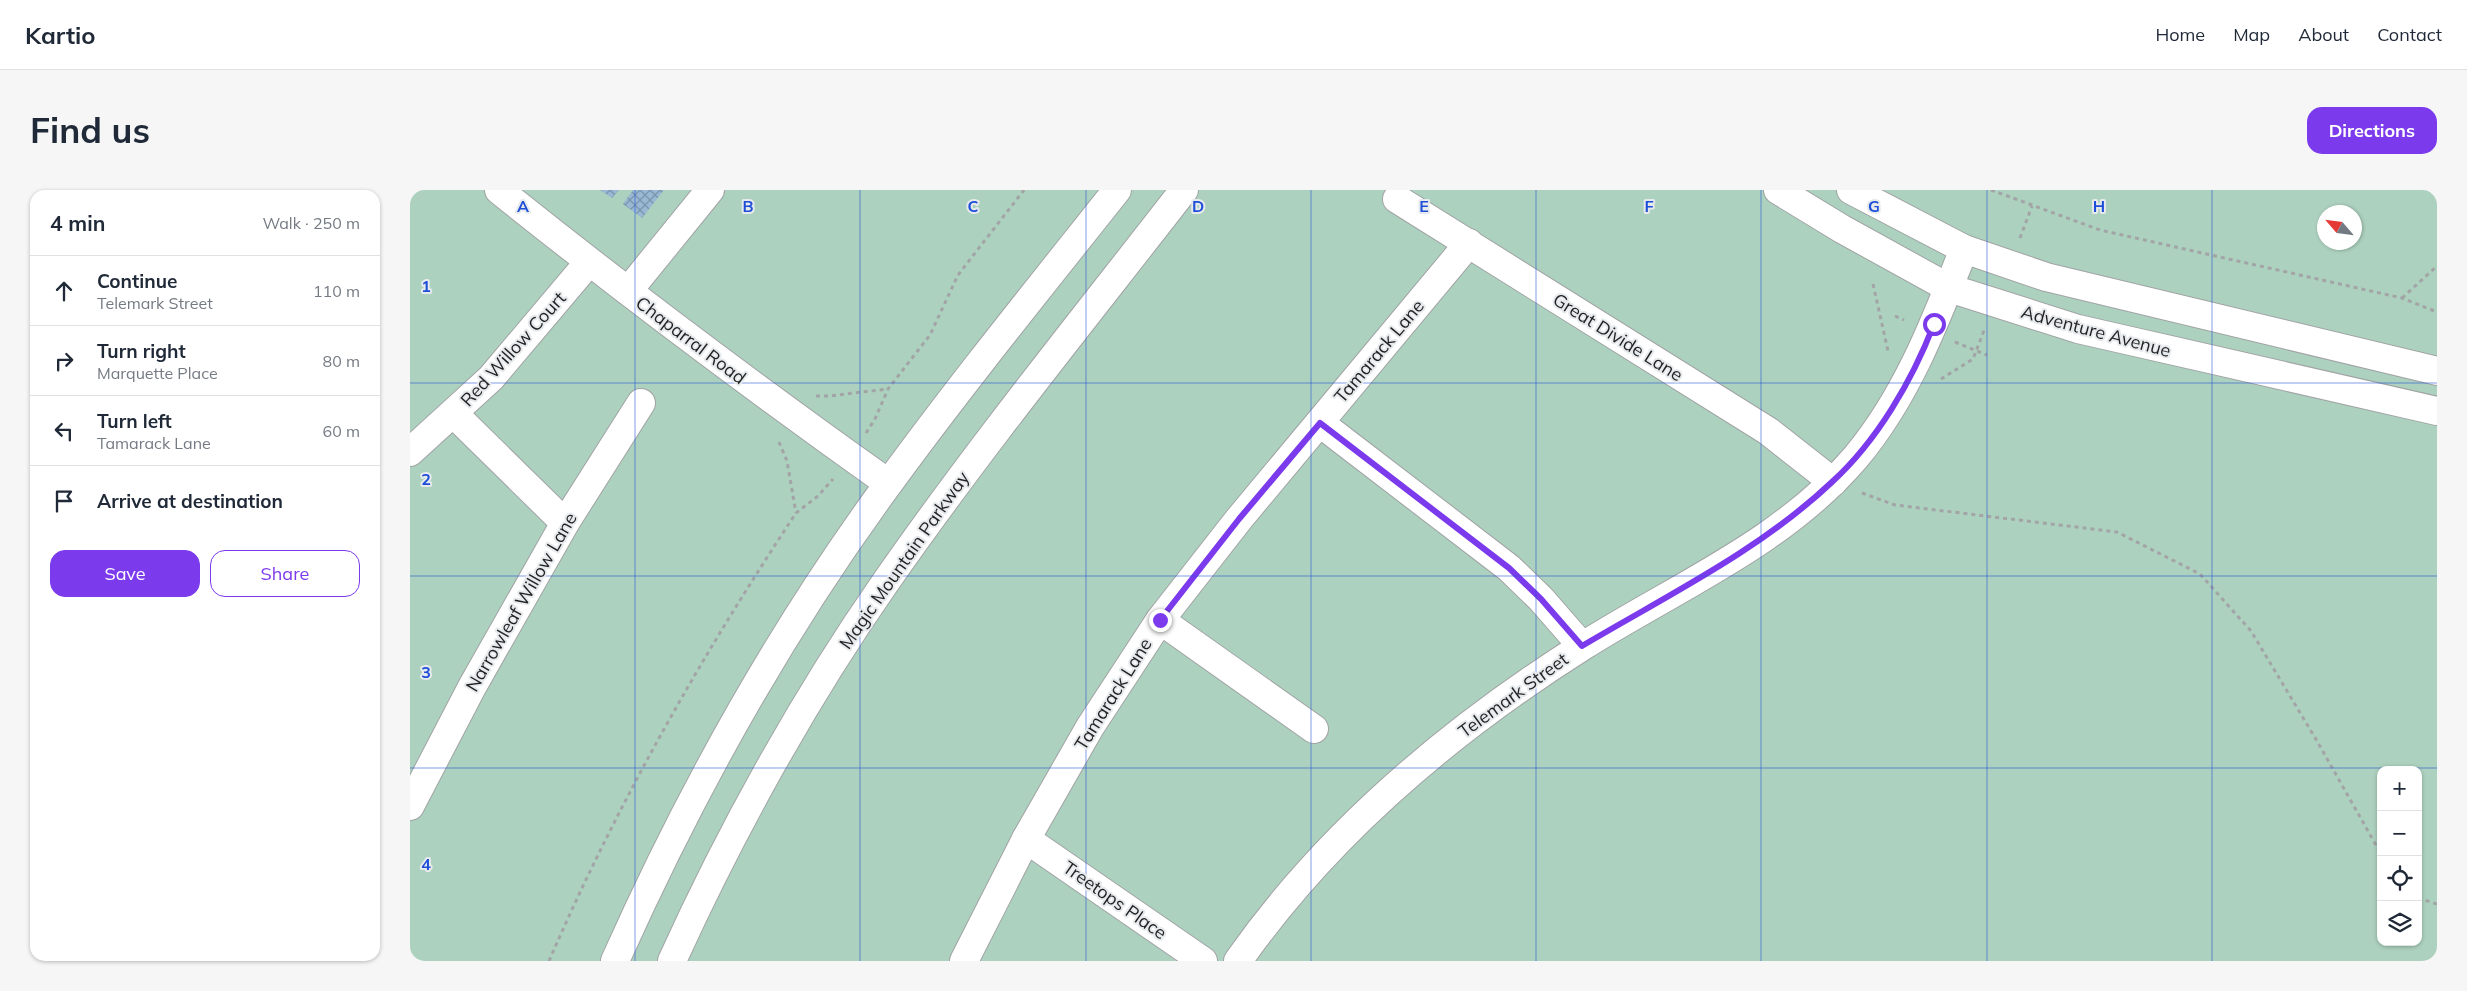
<!DOCTYPE html>
<meta charset="utf-8">
<style>
:root{--surface:#fff;--page:#f6f6f7;--text:#1f2937;--muted:#747a83;--line:#e0e1e3;--accent:#7c3aed}
body{margin:0;font-family:Mulish,sans-serif;background:var(--page);color:var(--text)}
.controls{position:absolute;right:15px;bottom:15px;display:grid;overflow:hidden;border-radius:10px;box-shadow:0 1px 4px #0004}
.controls button{width:45px;height:45px;display:grid;place-items:center;padding:0;border:0;border-bottom:1px solid var(--line);background:var(--surface);color:var(--text);font:25px sans-serif}
.compass{position:absolute;left:1907px;top:15px;width:45px;height:45px;border-radius:50%;background:var(--surface);box-shadow:0 1px 4px #0004;rotate:298deg}
.stop{position:absolute;width:15px;height:15px;margin:-11px;border:4px solid #7c3aed;border-radius:50%;background:#fff}
.stop.end{background:#7c3aed;border-color:#fff;box-shadow:0 1px 5px #0008}
.list{margin:0;padding:0;list-style:none}
h2{display:flex;justify-content:space-between;align-items:center;height:65px;margin:0;padding:0 20px;font-size:21px}
h2 small{font-size:16px;font-weight:400;color:var(--muted)}
.list li{display:grid;grid-template-columns:32px 1fr auto;gap:15px;align-items:center;box-sizing:border-box;height:70px;padding:0 20px;border-top:1px solid var(--line)}
.list b{display:block;font-size:19px;white-space:nowrap}
.list p{margin:0;font-size:16px;white-space:nowrap;color:var(--muted)}
.list em{font-size:16px;font-style:normal;color:var(--muted)}
.actions{display:flex;gap:10px;padding:15px 20px}
.actions a{flex:1;padding:11px 0;border:1px solid var(--accent);border-radius:15px;text-align:center;font-size:18px;color:var(--accent)}
.actions .main{background:var(--accent);color:#fff}
.icon{flex:none;width:28px;height:28px;fill:none;stroke:currentColor;stroke-width:2;stroke-linecap:round;stroke-linejoin:round}
.map{position:relative;flex:none;width:2027px;height:771px;overflow:hidden;border-radius:15px}
header{display:flex;align-items:center;gap:30px;box-sizing:border-box;height:70px;padding:0 25px;background:var(--surface);border-bottom:1px solid var(--line)}
header strong{font-size:24px}
nav{display:flex;gap:28px;margin-inline-start:auto;font-size:18px}
.intro{display:flex;align-items:center;justify-content:space-between;box-sizing:border-box;height:120px;padding:0 30px}
h1{margin:0;font-size:35px}
.button{padding:12px 22px;border-radius:15px;background:var(--accent);color:#fff;font-size:18px;font-weight:700}
main{display:flex;gap:30px;padding:0 30px}
aside{flex:1;background:var(--surface);border-radius:15px;box-shadow:0 1px 4px #0004}
.map>svg:first-child{display:block}
.green{fill:#add1bf;fill-rule:evenodd}
.building{fill:url(#building-cross-hatch)}
.lines{fill:none;stroke-linecap:round;stroke-linejoin:round}
.minor-casing{stroke:#a1a3a5;stroke-width:30}
.path{stroke:#a2a4a6;stroke-width:3;stroke-dasharray:4 4;stroke-linecap:butt}
.minor{stroke:#fff;stroke-width:28}
.route{stroke:#7c3aed;stroke-width:6}
.grid{fill:none;stroke:#1d4ed8;stroke-width:1;stroke-opacity:0.55}
.labels{text-anchor:middle;dominant-baseline:central;stroke-width:4;stroke-linejoin:round;paint-order:stroke}
.street-label{font-size:18px;fill:#1f2021;stroke:#e7eaec}
.grid-label{font-size:16px;text-anchor:middle;font-weight:bold;fill:#1d4ed8;stroke:#e7eaec;stroke-width:4;stroke-linejoin:round;paint-order:stroke}
</style>
<header>
<strong>Kartio</strong>
<nav><a>Home</a><a>Map</a><a>About</a><a>Contact</a></nav>
</header>
<div class="intro"><h1>Find us</h1><a class="button">Directions</a></div>
<main>
<aside>
<h2>4 min<small>Walk · 250 m</small></h2>
<ul class="list">
<li><svg class="icon" aria-label="ahead" viewBox="0 0 24 24"><path d="M12 20V5M6 11l6-6 6 6"/></svg><div><b>Continue</b><p>Telemark Street</p></div><em>110 m</em></li>
<li><svg class="icon" aria-label="right" viewBox="0 0 24 24"><path d="M7 20v-9h11M14 6l5 5-5 5"/></svg><div><b>Turn right</b><p>Marquette Place</p></div><em>80 m</em></li>
<li><svg class="icon" aria-label="left" viewBox="0 0 24 24"><path d="M17 20v-9H6M10 6l-5 5 5 5"/></svg><div><b>Turn left</b><p>Tamarack Lane</p></div><em>60 m</em></li>
<li><svg class="icon" aria-label="arrive" viewBox="0 0 24 24"><path d="M6 21V4h12l-3 4 3 4H6"/></svg><div><b>Arrive at destination</b></div></li>
</ul>
<div class="actions"><a class="main">Save</a><a>Share</a></div>
</aside>
<div class="map">
<svg width="2027" height="771" viewBox="0 0 2027 771">
<defs>
<pattern id="building-cross-hatch" width="8" height="8" patternUnits="userSpaceOnUse" patternTransform="scale(1.25)"><rect width="8" height="8" fill="#98b8d4"/><path d="M0 0l8 8M0 8l8-8" fill="none" stroke="#7b95ac"/></pattern>
</defs>
<rect width="100%" height="100%" fill="#e7eaec"/>
<path class="green" d="M0,0H2027V771H0ZM1914,22H1944V52H1914ZM1971,580H2008V752H1971Z"/>
<g class="building">
<path d="M190,0H209L202,8Z"/>
<path d="M223,0H254L232,28L213,14Z"/>
</g>
<g class="lines">
<g class="minor-casing">
<g id="minor">
<path d="M89,0C216,102 346,199 478,293"/>
<path d="M1368,0L1432,39L1539,98L1668,139L2027,221"/>
<path d="M1441,0L1554,59L1636,87L2027,181"/>
<path d="M987,9L1358,241L1423,292"/>
<path d="M218,101L300,0"/>
<path d="M44,224L155,333"/>
<path d="M910,233L1099,378L1131,409L1172,456"/>
<path d="M0,262L81,188L179,72"/>
<path d="M750,430L904,539"/>
<path d="M0,616L62,497L155,333L231,213"/>
<path d="M616,649L793,771"/>
<path d="M205,771C280,603 370,441 479,293C552,193 630,97 707,0"/>
<path d="M262,771C320,643 394,509 475,393C569,258 673,130 774,0"/>
<path d="M554,771L616,649L680,537L750,430L829,329L1059,53"/>
<path d="M828,771C917,644 1042,539 1173,456C1266,397 1373,353 1446,267C1497,206 1525,132 1554,59"/>
</g>
</g>
<g class="path">
<path d="M1581,0L1690,40L1992,108L2027,122"/>
<path d="M1610,48L1622,16"/>
<path d="M1463,94L1478,161"/>
<path d="M1992,108L2027,76"/>
<path d="M1485,126L1494,130"/>
<path d="M1545,152L1577,165"/>
<path d="M1531,189L1563,169L1575,138"/>
<path d="M406,206H420L477,199"/>
<path d="M456,243L465,229L478,199L520,145L548,85L614,0"/>
<path d="M369,252L377,271L386,323"/>
<path d="M1452,303L1485,315L1707,342L1790,384L1841,441L1907,551L1971,664"/>
<path d="M2008,708L2027,714"/>
<path d="M139,771C207,614 292,465 386,323L408,306L423,289"/>
</g>
<use href="#minor" class="minor"/>
</g>
<g class="lines">
<path class="route" d="M750,430L829,329L910,233L1099,378L1131,409L1172,456C1258,405 1349,361 1422,292C1467,251 1502,191 1524,134"/>
</g>
<path class="grid" d="M225,0V771M450,0V771M676,0V771M901,0V771M1126,0V771M1351,0V771M1577,0V771M1802,0V771M0,193H2027M0,386H2027M0,578H2027"/>
<g class="labels">
<g class="street-label">
<text transform="translate(1686 141) rotate(15)">Adventure Avenue</text>
<text transform="translate(1208 147) rotate(32)">Great Divide Lane</text>
<text transform="translate(281 150) rotate(37)">Chaparral Road</text>
<text transform="translate(103 159) rotate(-48)">Red Willow Court</text>
<text transform="translate(969 161) rotate(-50)">Tamarack Lane</text>
<text transform="translate(494 370) rotate(-55)">Magic Mountain Parkway</text>
<text transform="translate(111 412) rotate(-60)">Narrowleaf Willow Lane</text>
<text transform="translate(703 504) rotate(-58)">Tamarack Lane</text>
<text transform="translate(1103 505) rotate(-36)">Telemark Street</text>
<text transform="translate(705 710) rotate(35)">Treetops Place</text>
</g>
</g>
<g class="grid-label">
<text x="113" y="22">A</text>
<text x="338" y="22">B</text>
<text x="563" y="22">C</text>
<text x="788" y="22">D</text>
<text x="1014" y="22">E</text>
<text x="1239" y="22">F</text>
<text x="1464" y="22">G</text>
<text x="1689" y="22">H</text>
<text x="16" y="102">1</text>
<text x="16" y="295">2</text>
<text x="16" y="488">3</text>
<text x="16" y="680">4</text>
</g>
</svg>
<div class="controls">
<button>+</button>
<button>−</button>
<button><svg class="icon" aria-label="locate" viewBox="0 0 24 24"><circle cx="12" cy="12" r="6"/><path d="M12 2v4M12 18v4M2 12h4M18 12h4"/></svg></button>
<button><svg class="icon" aria-label="layers" viewBox="0 0 24 24"><path d="M12 4l9 5-9 5-9-5zM3 14l9 5 9-5"/></svg></button>
</div>
<svg class="compass" viewBox="-18 -18 36 36"><path d="M0-13l5 13h-10z" fill="#e53935"/><path d="M0 13l5-13h-10z" fill="#747a83"/></svg>
<div class="stop" style="left:1524px;top:134px"></div>
<div class="stop end" style="left:750px;top:430px"></div>
</div>
</main>
